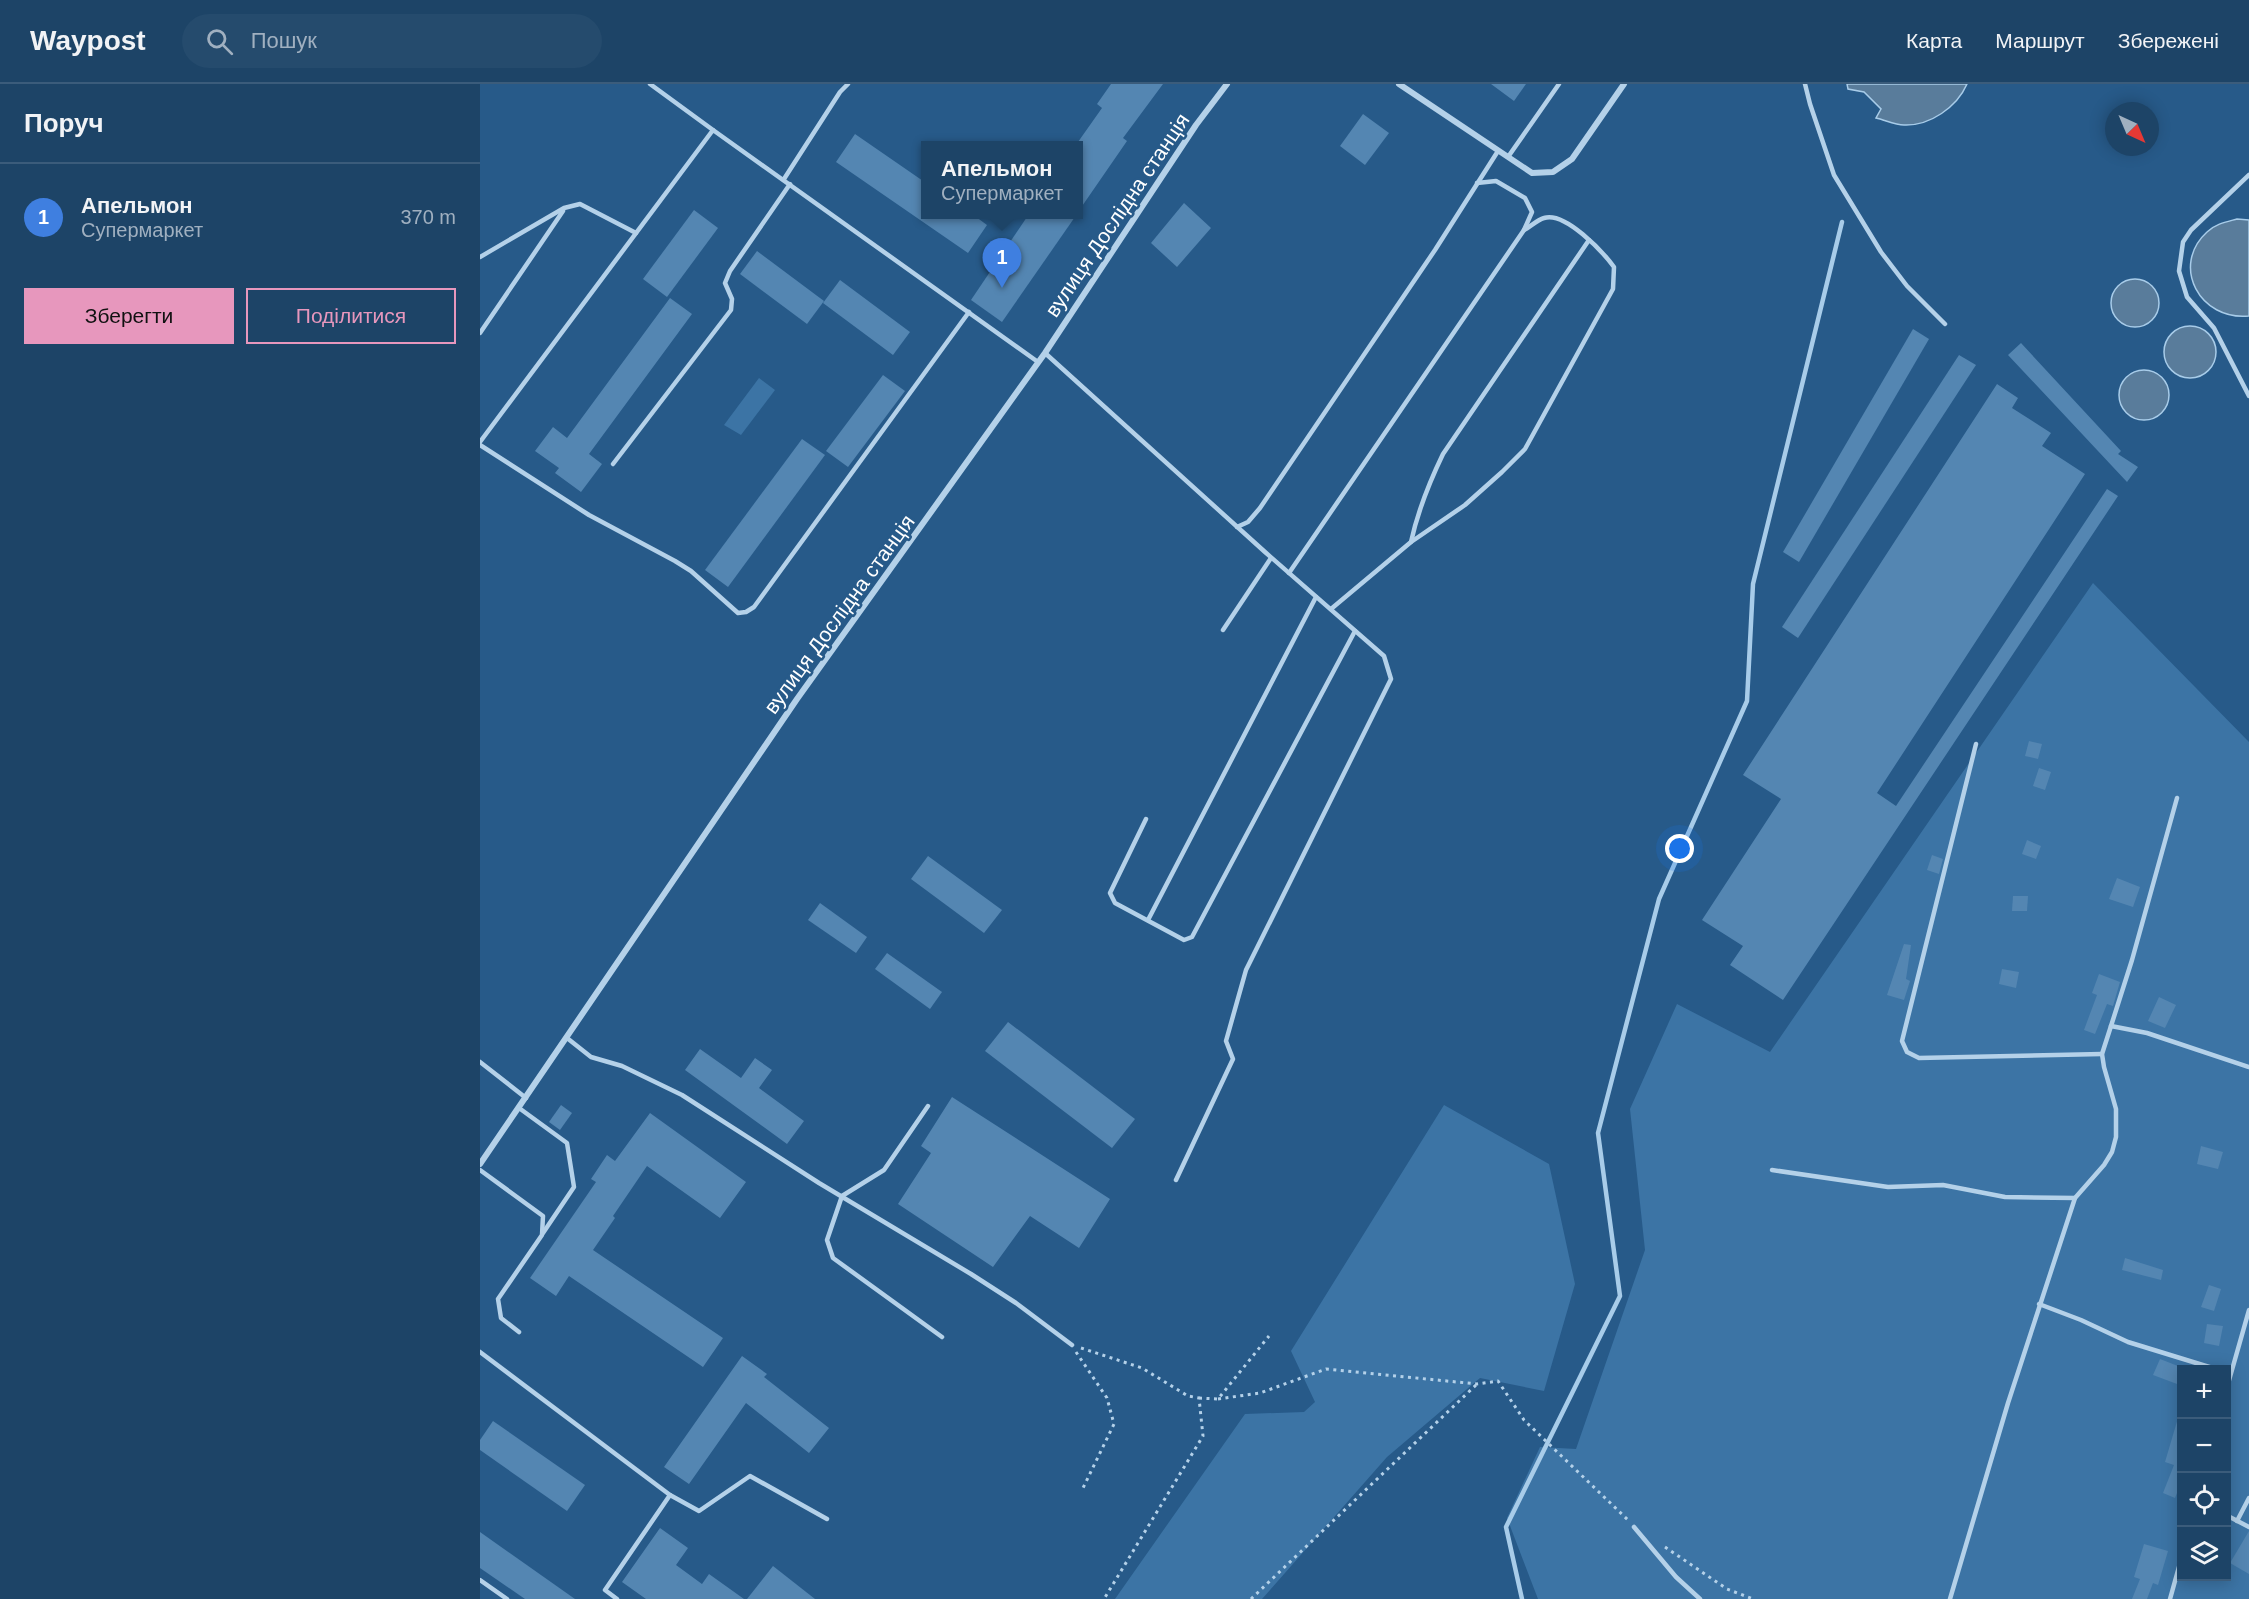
<!DOCTYPE html>
<html lang="uk">
<meta charset="utf-8">
<style>
:root{--surface:#1d4467;--page:#254b6d;--text:#f1f3f6;--muted:#a0b0c0;--line:#3b5c7b;--accent:#e797bd}
body{margin:0;font-family:Arial,sans-serif;background:var(--page);color:var(--text)}
.controls{position:absolute;right:18px;bottom:18px;display:grid;overflow:hidden;border-radius:0px;box-shadow:0 3px 15px #0003}
.controls button{width:54px;height:54px;display:grid;place-items:center;padding:0;border:0;border-bottom:2px solid var(--line);background:var(--surface);color:var(--text);font:30px sans-serif}
.compass{position:absolute;left:1625px;top:18px;width:54px;height:54px;border-radius:50%;background:var(--surface);box-shadow:0 3px 15px #0003;rotate:136deg}
.you{position:absolute;left:1200px;top:765px;width:21px;height:21px;margin:-15px;border:4px solid #fff;border-radius:50%;background:#1a73e8;box-shadow:0 0 0 9px #1a73e833}
.badge{display:grid;place-items:center;width:39px;height:39px;border-radius:50%;background:var(--accent);color:#fff;font-size:20px;font-weight:700}
.pin{position:absolute;translate:-50% -50px;filter:drop-shadow(0 2px 3px #0008)}
.pin::after{content:'';position:absolute;top:32px;width:21px;height:18px;background:inherit;clip-path:polygon(0 0,100% 0,50% 100%)}
.popup{position:absolute;left:441px;top:57px;width:162px;height:78px;box-sizing:border-box;display:grid;place-content:center;border-radius:0px;background:var(--surface);filter:drop-shadow(0 2px 4px #0005);font-size:20px;white-space:nowrap;color:var(--muted)}
.popup b{font-size:22px;color:var(--text)}
.popup::after{content:'';position:absolute;left:50%;top:100%;margin-left:-12px;border:12px solid transparent;border-top-color:var(--surface)}
.list{margin:0;padding:0;list-style:none}
h2{display:flex;justify-content:space-between;align-items:center;height:78px;margin:0;padding:0 24px;font-size:26px}
h2 small{font-size:20px;font-weight:400;color:var(--muted)}
.list li{display:grid;grid-template-columns:39px 1fr auto;gap:18px;align-items:center;box-sizing:border-box;height:108px;padding:0 24px;border-top:2px solid var(--line)}
.list b{display:block;font-size:22px;white-space:nowrap}
.list p{margin:0;font-size:20px;white-space:nowrap;color:var(--muted)}
.list em{font-size:20px;font-style:normal;color:var(--muted)}
.actions{display:flex;gap:12px;padding:18px 24px}
.actions a{flex:1;padding:14px 0;border:2px solid var(--accent);border-radius:0px;text-align:center;font-size:21px;color:var(--accent)}
.actions .main{background:var(--accent);color:#111}
.icon{flex:none;width:33px;height:33px;fill:none;stroke:currentColor;stroke-width:2;stroke-linecap:round;stroke-linejoin:round}
.map{position:relative;flex:none;width:1769px;height:1515px;overflow:hidden}
header{display:flex;align-items:center;gap:36px;box-sizing:border-box;height:84px;padding:0 30px;background:var(--surface);border-bottom:2px solid var(--line)}
header strong{font-size:28px}
nav{display:flex;gap:33px;margin-inline-start:auto;font-size:21px}
.search{width:420px;height:54px;background:var(--page);display:flex;align-items:center;gap:15px;box-sizing:border-box;padding:0 21px;border-radius:33px;color:var(--muted);font-size:22px}
main{display:flex}
aside{flex:1;background:var(--surface)}
.map>svg:first-child{display:block}
.green{fill:#3c74a5;fill-rule:evenodd}
.water{fill:#597c9b;stroke:#a8cce9;stroke-width:1.5}
.lines{fill:none;stroke-linecap:round;stroke-linejoin:round}
.stream{stroke:#a8cce9;stroke-width:4.5}
.building{fill:#5486b2}
.path{stroke:#b4d1e9;stroke-width:3;stroke-dasharray:3 4.5;stroke-linecap:butt}
.lane{stroke:#b4d1e9;stroke-width:4.5}
.street{stroke:#b4d1e9;stroke-width:6}
.labels{text-anchor:middle;dominant-baseline:central;stroke-width:5;stroke-linejoin:round;paint-order:stroke}
.street-label{font-size:21px;fill:#fff;stroke:#275a89}
</style>
<header>
<strong>Waypost</strong>
<div class="search"><svg class="icon" aria-label="search" viewBox="0 0 24 24"><circle cx="10" cy="10" r="6"/><path d="M15 15l6 6"/></svg>Пошук</div>
<nav><a>Карта</a><a>Маршрут</a><a>Збережені</a></nav>
</header>
<main>
<aside>
<h2>Поруч<small></small></h2>
<ul class="list">
<li><span class="badge" style="background:#3f7fe0">1</span><div><b>Апельмон</b><p>Супермаркет</p></div><em>370 m</em></li>
</ul>
<div class="actions"><a class="main">Зберегти</a><a>Поділитися</a></div>
</aside>
<div class="map">
<svg width="1769" height="1515" viewBox="0 0 1769 1515">
<rect width="100%" height="100%" fill="#275a89"/>
<g class="green">
<path d="M279,294L295,306L261,351L244,341Z"/>
<path d="M1613,499L1769,658V1515H1058L1027,1434L1060,1363L1096,1365L1165,1166L1150,1025L1197,920L1290,968ZM1702,1286H1746V1492H1702Z"/>
<path d="M964,1021L1069,1080L1095,1200L1064,1307L1000,1294L907,1373L782,1515H635L765,1330L824,1328L835,1318L811,1267Z"/>
</g>
<g class="water">
<path d="M1367,0H1487C1477,23 1450,42 1424,41C1415,41 1405,36 1396,34L1401,25L1384,8L1368,5Z"/>
<path d="M1757,135L1769,136V232C1720,237 1690,182 1727,148C1735,140 1746,138 1757,135Z"/>
<circle cx="1655" cy="219" r="24"/>
<circle cx="1710" cy="268" r="26"/>
<circle cx="1664" cy="311" r="25"/>
</g>
<g class="lines">
<path class="stream" d="M1042,1515L1026,1443L1140,1212L1118,1049L1179,815L1267,617L1273,500L1362,138"/>
</g>
<g class="building">
<path d="M631,0H683L643,54L647,57L598,128V58L622,24L617,20Z"/>
<path d="M1011,0H1046L1034,17Z"/>
<path d="M883,30L909,49L885,81L860,62Z"/>
<path d="M375,50L446,99V130H492L507,141L488,169L356,78Z"/>
<path d="M704,119L731,144L697,183L671,159Z"/>
<path d="M214,126L238,144L187,213L163,195Z"/>
<path d="M549,130H597L522,238L491,216Z"/>
<path d="M277,167L344,217L327,240L260,190Z"/>
<path d="M360,196L430,248L413,271L343,219Z"/>
<path d="M190,214L212,230L109,370L122,380L101,408L75,389L79,384L55,367L73,343L87,354Z"/>
<path d="M1433,245L1449,255L1319,478L1303,468Z"/>
<path d="M1541,259L1641,367L1638,370L1658,383L1647,398L1528,271Z"/>
<path d="M1479,271L1496,281L1318,554L1302,543Z"/>
<path d="M403,291L425,307L368,383L346,367Z"/>
<path d="M1517,300L1538,314L1532,324L1571,349L1562,362L1605,390L1397,709L1416,722L1627,405L1638,412L1303,916L1250,881L1263,862L1222,836L1301,715L1263,691Z"/>
<path d="M322,355L345,371L248,503L225,486Z"/>
<path d="M1549,657L1562,660L1558,675L1545,672Z"/>
<path d="M1559,684L1571,688L1565,706L1553,702Z"/>
<path d="M1547,756L1561,762L1556,775L1542,770Z"/>
<path d="M1452,771L1463,775L1459,790L1447,786Z"/>
<path d="M448,772L522,826L504,849L431,795Z"/>
<path d="M1637,794L1660,803L1653,823L1629,815Z"/>
<path d="M1533,812H1548L1547,827H1532Z"/>
<path d="M340,819L387,853L376,869L328,836Z"/>
<path d="M1424,860L1431,861L1426,895L1430,897L1424,916L1407,911Z"/>
<path d="M407,869L462,908L450,925L395,885Z"/>
<path d="M1522,885L1539,888L1536,904L1519,900Z"/>
<path d="M1619,890L1640,898L1633,922L1627,920L1615,950L1604,946L1617,911L1612,909Z"/>
<path d="M1679,913L1696,921L1685,944L1668,937Z"/>
<path d="M528,938L655,1035L632,1064L505,967Z"/>
<path d="M220,965L261,994L275,974L292,986L279,1004L324,1037L307,1060L205,986Z"/>
<path d="M472,1013L630,1115L599,1164L550,1132L513,1183L418,1120L451,1069L441,1062Z"/>
<path d="M81,1021L92,1029L80,1046L69,1038Z"/>
<path d="M170,1029L266,1098L240,1134L167,1082L133,1132L135,1134L113,1166L243,1254L223,1283L89,1192L76,1212L50,1194L116,1098L111,1095L127,1071L135,1077Z"/>
<path d="M1721,1062L1743,1068L1738,1085L1717,1080Z"/>
<path d="M1645,1174L1683,1186L1681,1196L1642,1186Z"/>
<path d="M1729,1201L1741,1205L1734,1227L1721,1223Z"/>
<path d="M1727,1240L1743,1242L1739,1262L1724,1259Z"/>
<path d="M262,1272L287,1290L284,1293L349,1344L329,1369L266,1319L209,1400L184,1383Z"/>
<path d="M1680,1275L1703,1284L1697,1300L1673,1291Z"/>
<path d="M1698,1334H1701V1399L1695,1414L1683,1409L1694,1381L1685,1378Z"/>
<path d="M13,1337L105,1401L87,1427L0,1366V1356Z"/>
<path d="M180,1444L208,1464L196,1481L222,1500L229,1490L264,1515H166L142,1498Z"/>
<path d="M1769,1447V1490L1750,1479Z"/>
<path d="M0,1448L95,1515H45L0,1484Z"/>
<path d="M1664,1460L1688,1467L1678,1501L1673,1499L1667,1515H1652L1660,1495L1654,1493Z"/>
<path d="M293,1482L335,1515H267Z"/>
</g>
<g class="lines">
<g class="path">
<path d="M601,1264L662,1284L708,1312L719,1314L723,1352L624,1515"/>
<path d="M596,1268L627,1314L634,1340L602,1406"/>
<path d="M719,1314L738,1315L789,1252"/>
<path d="M738,1315L780,1309L846,1285L997,1300L1018,1297L1044,1336L1148,1436"/>
<path d="M1185,1463L1247,1505L1273,1515"/>
<path d="M771,1515L997,1300"/>
</g>
<g class="lane">
<path d="M170,0L233,46"/>
<path d="M1325,0L1330,20L1354,91L1401,168L1427,202L1465,240"/>
<path d="M1028,73L1079,0"/>
<path d="M1769,91L1711,146L1703,158L1699,187L1707,213L1734,244L1769,312"/>
<path d="M304,95L360,8L368,0"/>
<path d="M0,173L84,124L100,120L156,149"/>
<path d="M0,249L83,127"/>
<path d="M565,269L785,468L904,572L911,595L766,886L746,957L753,975L696,1096"/>
<path d="M0,358L233,46L558,278"/>
<path d="M0,361L109,431L195,477L211,487L258,529L266,528L274,523L489,228"/>
<path d="M133,380L251,226L252,215L245,199L250,187L310,100"/>
<path d="M757,443L768,438L780,424L955,166L1018,67"/>
<path d="M931,458C938,426 949,399 963,370L1109,156"/>
<path d="M809,489L1044,146L1052,128L1045,114L1016,97L997,99"/>
<path d="M851,525L931,458L985,421L1022,388L1045,365L1133,205L1134,183C1123,168 1085,127 1064,134C1057,136 1050,143 1044,146"/>
<path d="M743,546L791,474"/>
<path d="M1496,660L1422,957L1427,968L1439,974L1622,970"/>
<path d="M666,735L630,809L635,819L704,856L712,853L875,547"/>
<path d="M668,836L836,513"/>
<path d="M1631,942L1652,876L1697,714"/>
<path d="M87,954L111,973L142,982L202,1011L339,1099L491,1190L536,1219L592,1261"/>
<path d="M0,978L46,1014"/>
<path d="M448,1022L404,1086L362,1112L347,1156L353,1174L462,1253"/>
<path d="M39,1024L87,1059L94,1103L63,1149"/>
<path d="M0,1086L63,1132L62,1151L18,1215L21,1234L39,1248"/>
<path d="M1292,1086L1408,1103L1463,1101L1525,1113L1595,1114"/>
<path d="M1559,1220L1601,1236L1648,1258L1739,1286"/>
<path d="M0,1268L190,1411L219,1427L270,1392L347,1435"/>
<path d="M1746,1307L1769,1226"/>
<path d="M1746,1431L1769,1443"/>
<path d="M1757,1437L1769,1414"/>
<path d="M1154,1443L1196,1493L1220,1515"/>
<path d="M0,1496L27,1515"/>
<path d="M137,1515L125,1506L190,1411"/>
<path d="M1470,1515L1528,1319L1595,1114L1624,1081L1632,1068L1636,1053V1025L1624,983L1622,970L1631,942L1667,949L1769,983"/>
<path d="M1690,1515L1702,1472"/>
</g>
<g class="street">
<path d="M919,0L1052,89L1073,88L1092,75L1144,0"/>
<path d="M0,1080L317,615L565,269L716,41L747,0"/>
</g>
</g>
<g class="labels">
<g class="street-label">
<text transform="translate(637 131) rotate(-56)">вулиця Дослідна станція</text>
<text transform="translate(359 530) rotate(-54)">вулиця Дослідна станція</text>
</g>
</g>
</svg>
<div class="controls">
<button>+</button>
<button>−</button>
<button><svg class="icon" aria-label="locate" viewBox="0 0 24 24"><circle cx="12" cy="12" r="6"/><path d="M12 2v4M12 18v4M2 12h4M18 12h4"/></svg></button>
<button><svg class="icon" aria-label="layers" viewBox="0 0 24 24"><path d="M12 4l9 5-9 5-9-5zM3 14l9 5 9-5"/></svg></button>
</div>
<svg class="compass" viewBox="-18 -18 36 36"><path d="M0-13l5 13h-10z" fill="#e53935"/><path d="M0 13l5-13h-10z" fill="#a0b0c0"/></svg>
<div class="you"></div>
<div class="pin badge" style="left:522px;top:204px;background:#3f7fe0">1</div>
<div class="popup"><b>Апельмон</b>Супермаркет</div>
</div>
</main>
